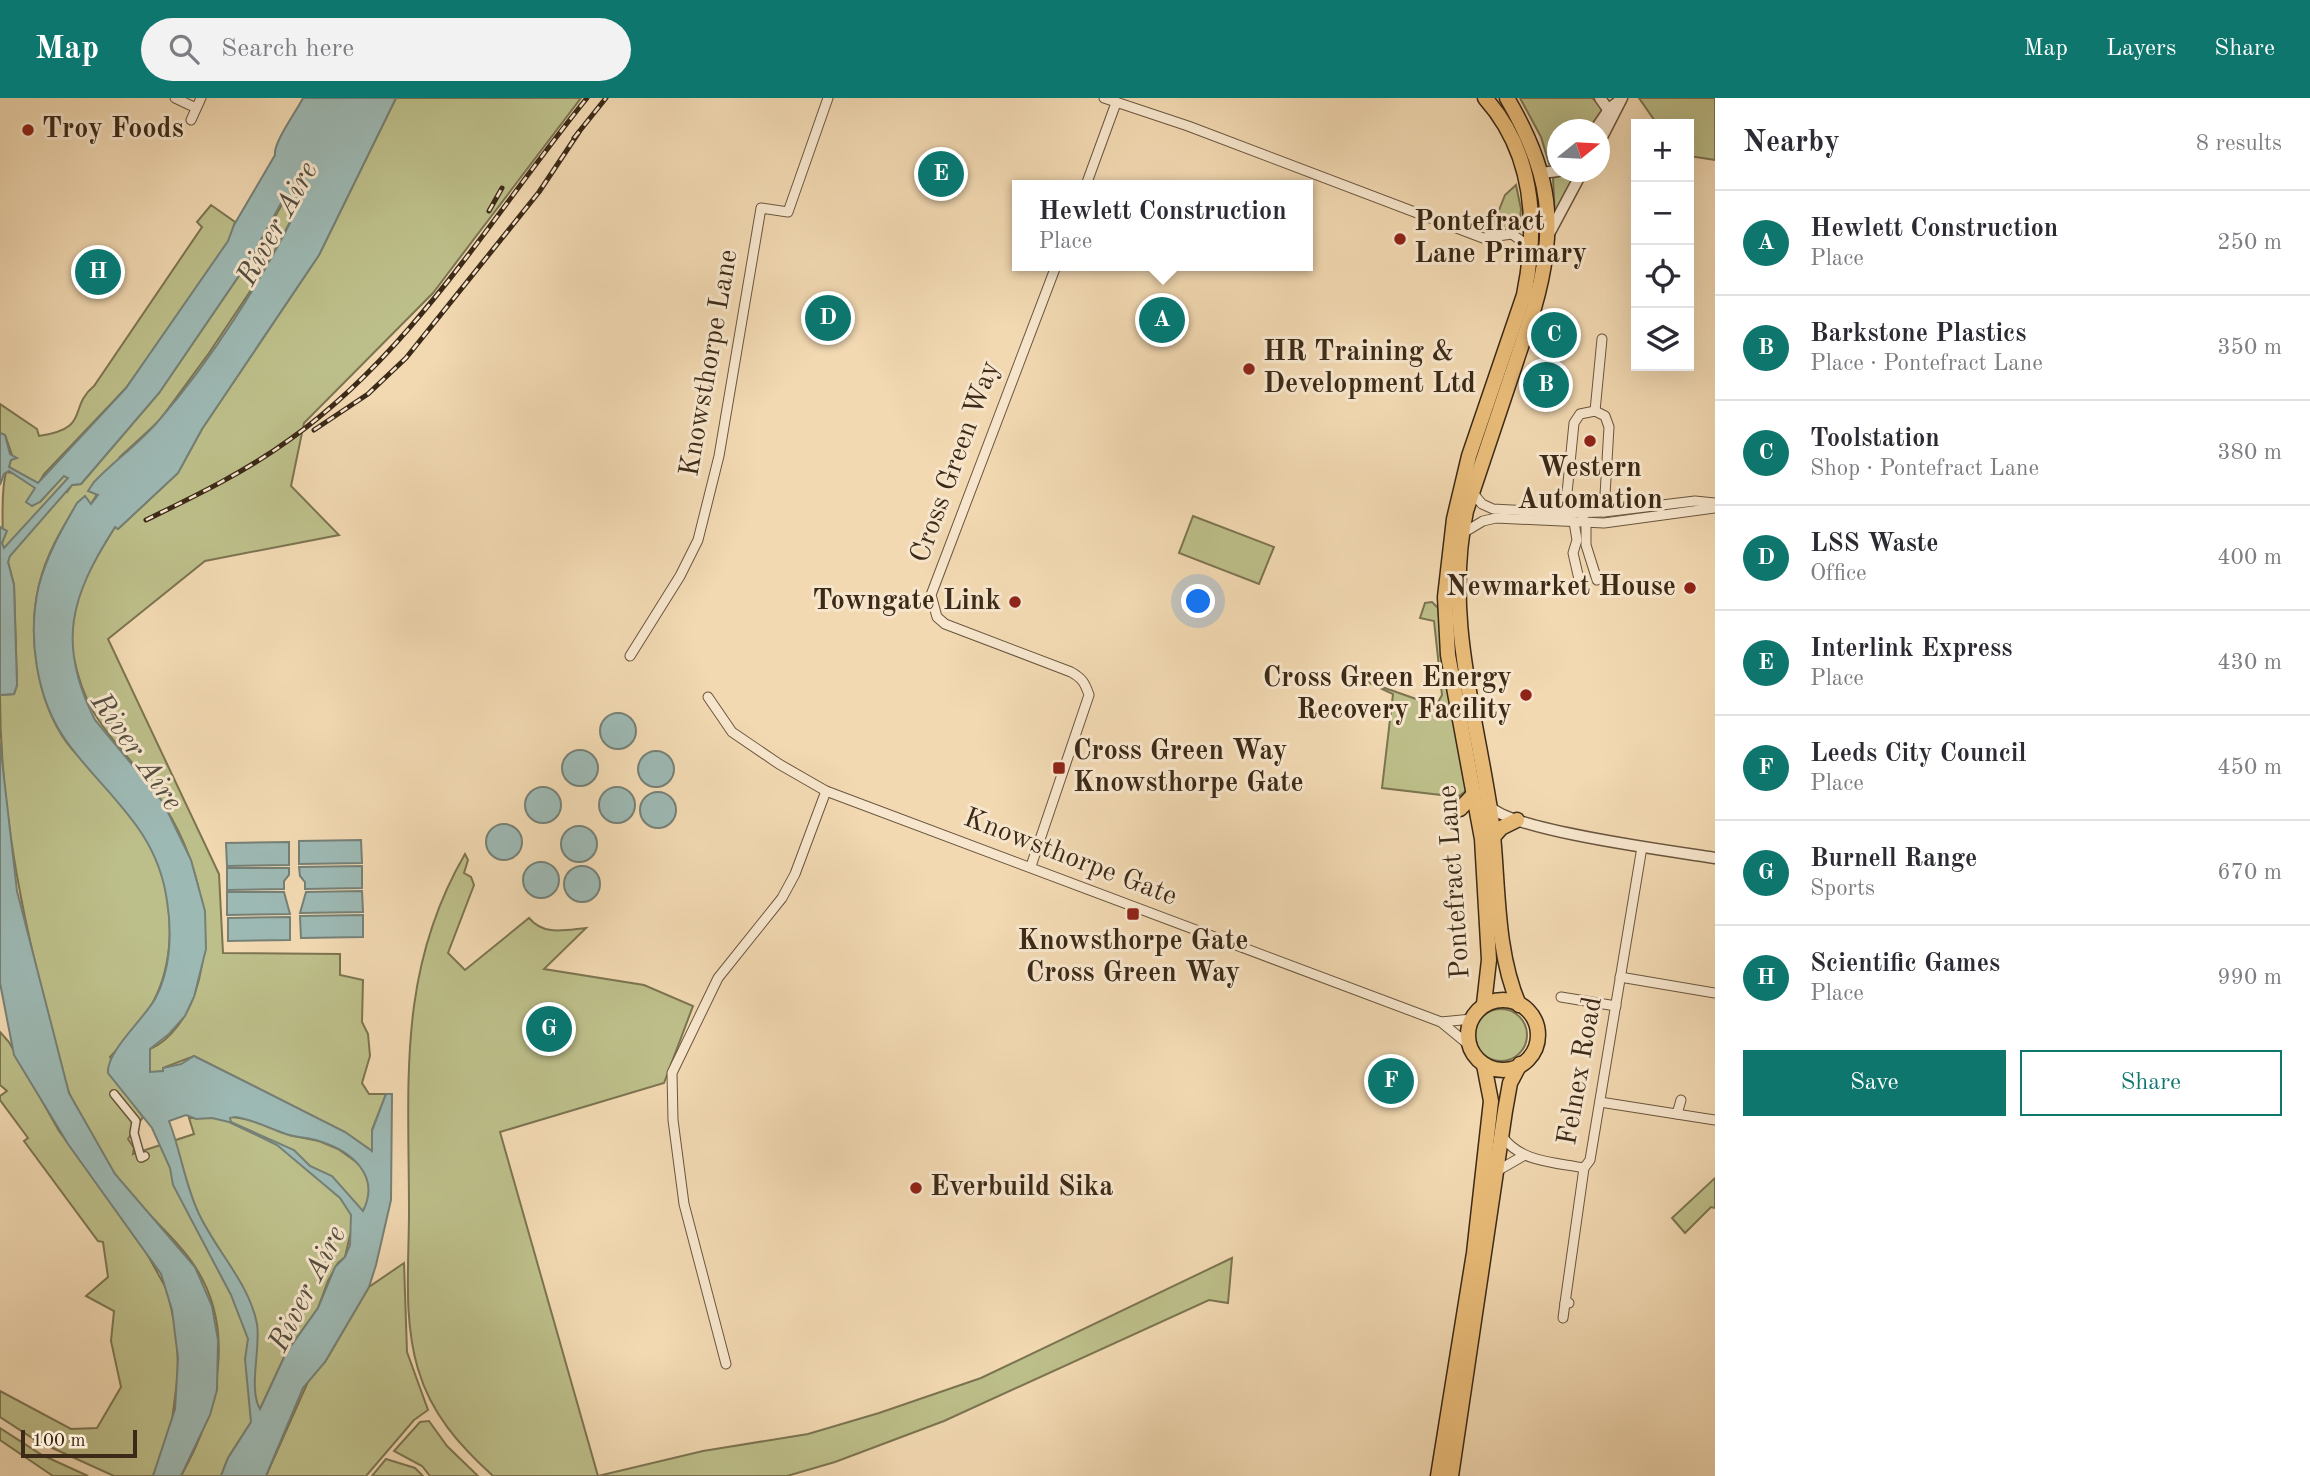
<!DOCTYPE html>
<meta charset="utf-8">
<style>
:root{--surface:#fff;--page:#f2f2f3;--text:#2b2b33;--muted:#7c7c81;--line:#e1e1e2;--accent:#0f766e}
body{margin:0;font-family:"Old Standard TT",serif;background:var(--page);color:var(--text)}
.controls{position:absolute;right:21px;top:21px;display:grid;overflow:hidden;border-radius:0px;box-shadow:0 7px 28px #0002}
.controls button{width:63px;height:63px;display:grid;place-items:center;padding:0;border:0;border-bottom:2px solid var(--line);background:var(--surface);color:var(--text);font:35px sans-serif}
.compass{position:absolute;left:1547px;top:21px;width:63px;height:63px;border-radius:50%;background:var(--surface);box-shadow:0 7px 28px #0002;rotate:72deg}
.scale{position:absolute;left:21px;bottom:18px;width:116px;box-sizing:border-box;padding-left:7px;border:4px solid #3c2a18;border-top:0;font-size:19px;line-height:24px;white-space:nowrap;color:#3c2a18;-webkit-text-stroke:5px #f7e6cd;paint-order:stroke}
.you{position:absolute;left:1199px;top:504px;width:24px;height:24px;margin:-18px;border:5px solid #fff;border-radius:50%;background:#1a73e8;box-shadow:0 0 0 10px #1a73e833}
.badge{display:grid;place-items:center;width:46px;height:46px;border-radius:50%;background:var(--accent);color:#fff;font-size:23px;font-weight:700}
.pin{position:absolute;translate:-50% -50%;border:4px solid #fff;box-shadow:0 2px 7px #0006}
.popup{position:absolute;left:1012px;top:82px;width:301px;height:91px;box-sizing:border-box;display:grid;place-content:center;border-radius:0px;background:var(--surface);filter:drop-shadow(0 2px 5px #0005);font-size:23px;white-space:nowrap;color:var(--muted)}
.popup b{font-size:26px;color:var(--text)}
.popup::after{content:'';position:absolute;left:50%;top:100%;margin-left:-14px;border:14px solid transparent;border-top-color:var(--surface)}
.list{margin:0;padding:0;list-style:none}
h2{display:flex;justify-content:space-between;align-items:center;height:91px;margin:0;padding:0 28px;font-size:30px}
h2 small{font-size:23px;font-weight:400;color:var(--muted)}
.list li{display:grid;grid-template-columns:46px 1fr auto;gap:21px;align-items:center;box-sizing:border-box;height:105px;padding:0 28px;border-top:2px solid var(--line)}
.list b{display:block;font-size:26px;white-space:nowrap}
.list p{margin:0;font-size:23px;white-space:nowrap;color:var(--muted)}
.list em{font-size:23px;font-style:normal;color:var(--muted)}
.actions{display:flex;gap:14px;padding:21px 28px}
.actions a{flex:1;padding:16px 0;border:2px solid var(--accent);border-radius:0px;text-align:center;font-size:24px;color:var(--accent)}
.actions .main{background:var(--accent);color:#fff}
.icon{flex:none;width:38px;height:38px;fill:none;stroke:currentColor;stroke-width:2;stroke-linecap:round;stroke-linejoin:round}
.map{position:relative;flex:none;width:1715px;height:1378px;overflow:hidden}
header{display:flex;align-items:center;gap:42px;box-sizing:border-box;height:98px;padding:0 35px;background:var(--accent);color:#fff}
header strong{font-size:33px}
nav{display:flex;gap:38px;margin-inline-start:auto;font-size:24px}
.search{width:490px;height:63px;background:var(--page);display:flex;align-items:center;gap:18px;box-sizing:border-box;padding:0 24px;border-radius:38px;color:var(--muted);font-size:26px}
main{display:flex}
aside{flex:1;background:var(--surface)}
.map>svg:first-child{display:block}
.green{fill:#bdbf8a;stroke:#7c7451;stroke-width:2}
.water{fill:#9db9b4;stroke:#768076;stroke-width:2;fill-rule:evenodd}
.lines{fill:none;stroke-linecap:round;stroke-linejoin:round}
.pedestrian-casing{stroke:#6a563e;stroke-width:10}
.minor-casing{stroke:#6a563e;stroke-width:11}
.tertiary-casing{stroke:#6a563e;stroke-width:13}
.trunk-casing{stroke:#3c2a18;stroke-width:17}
.pedestrian{stroke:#f7e6cd;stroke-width:7}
.minor{stroke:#f7e6cd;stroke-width:9}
.tertiary{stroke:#f7e6cd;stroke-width:10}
.trunk{stroke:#e9bc79;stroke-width:14}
.rail-casing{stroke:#3c2a18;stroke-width:5}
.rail{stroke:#f7e6cd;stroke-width:2.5;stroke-dasharray:8;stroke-linecap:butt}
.poi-dot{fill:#8f2418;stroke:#f7e6cd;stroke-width:2.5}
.labels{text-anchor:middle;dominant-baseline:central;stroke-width:6;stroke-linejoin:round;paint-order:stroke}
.poi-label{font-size:28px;font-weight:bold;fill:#3c2a18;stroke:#f7e6cd;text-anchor:start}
.street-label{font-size:28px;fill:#3c2a18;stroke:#f7e6cd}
.water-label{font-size:30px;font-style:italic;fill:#544e3f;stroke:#f7e6cd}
</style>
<header>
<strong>Map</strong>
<div class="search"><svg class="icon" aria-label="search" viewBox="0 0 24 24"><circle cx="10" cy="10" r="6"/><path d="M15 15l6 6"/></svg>Search here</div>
<nav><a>Map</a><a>Layers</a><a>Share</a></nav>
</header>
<main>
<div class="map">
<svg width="1715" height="1378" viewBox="0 0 1715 1378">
<rect width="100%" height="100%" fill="#f2d9b2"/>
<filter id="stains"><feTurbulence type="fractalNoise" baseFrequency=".00286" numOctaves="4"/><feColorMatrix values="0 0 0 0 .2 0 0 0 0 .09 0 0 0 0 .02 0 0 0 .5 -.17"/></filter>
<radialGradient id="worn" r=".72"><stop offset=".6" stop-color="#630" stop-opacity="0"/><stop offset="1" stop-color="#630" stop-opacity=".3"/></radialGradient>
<g class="green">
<path d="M396,0H581L433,195L304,325L291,388L339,437L205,463L108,541L219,776L223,855L340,856V877L363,882L362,924L368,936L370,958L362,985L369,996H386L372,1032V1053L345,1034L194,958L163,970V973L150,975V951C172,942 188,916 195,895C219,825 193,743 149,686C112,637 86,622 73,556C64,509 91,467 115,429L118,431L178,375L202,331L319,157Z"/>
<path d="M1520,0H1592L1604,10L1589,31L1558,32L1557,66L1550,69L1541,39Z"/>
<path d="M1639,0H1715V62L1689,58V26H1657Z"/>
<path d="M1571,74H1576L1555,119L1553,80Z"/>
<path d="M1516,87L1521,111L1519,134L1509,131L1490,135L1505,97Z"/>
<path d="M287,98L295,103L297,111L265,171L209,255L159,323L120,359L91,406L87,403L77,406C61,432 46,457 39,487C27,537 37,603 67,645C91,676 126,704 146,737C172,782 178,849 157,896C147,919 127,941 110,959L132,1004L143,1019L128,1041L134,1050L133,1056L194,1036L189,1020H201L199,1017L203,1012L218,1011L228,1018L261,1024L289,1037L319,1043L338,1051L362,1068L370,1088L368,1104L350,1137L345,1159L338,1165L328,1183L318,1210L286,1255L262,1307L228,1360L221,1378H181C217,1314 238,1233 194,1167C179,1144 156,1125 138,1104C109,1072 83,1032 68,992C56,959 49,924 41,890C17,792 0,697 0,597L14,596L17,587L14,487L8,464L11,446L5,450L2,448C4,425 0,397 6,374L12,375L9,368L12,357L5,337L0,335V306L37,331L39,338C92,330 67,310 94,288L202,129L197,124L211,107L235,124L229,143L198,190L126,290L44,376L34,393L35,404H40L64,377L68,380L61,389L67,394L72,387L81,386L159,295L249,163Z"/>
<path d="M1193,418L1274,449L1259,486L1179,455Z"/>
<path d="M1432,504L1438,510L1446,586L1459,641L1467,692L1458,699L1382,690L1393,596L1365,583L1436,608L1442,597L1434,523L1420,520L1425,505Z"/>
<path d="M465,756L468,762L464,775L471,779L474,787L448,855L465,872L529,820C544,838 565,832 586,830L544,871L644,887L693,908L664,985L500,1034L598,1378L703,1353L808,1336L879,1315L981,1280L1232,1160L1228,1205L1209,1202L944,1323L835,1364L787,1378H493C460,1348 431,1316 418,1271C403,1221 409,1165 409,1113C409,984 397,873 465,756Z"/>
<circle cx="1501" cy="937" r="26"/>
<path d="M0,934L9,944L59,1033L141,1145L167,1192L177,1236L178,1276L171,1330L153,1378H114L37,1343L0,1319V1293L71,1331L97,1330L121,1289L111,1243L114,1213L86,1198L108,1179L103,1144L98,1143L24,1043L28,1040L0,1002V998L7,993L0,987Z"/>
<path d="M1715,1080V1110L1711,1109L1685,1135L1672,1120Z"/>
<path d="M404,1165L407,1254L428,1312L414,1322L366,1378H266L311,1277L325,1264L369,1189Z"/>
<path d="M429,1323L447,1348L478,1378H430L422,1368L394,1353L420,1324Z"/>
<path d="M0,1330L42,1357L88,1378H53L0,1342Z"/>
<path d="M386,1361L415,1370L423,1378H372Z"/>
</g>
<g class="water">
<path d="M303,0H396L319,157L202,331L178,375L118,431L115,429C71,498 56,545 95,622L163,704L191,762L205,813L206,851L194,899L185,918L169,936L150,951V974L163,973V970L181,966L194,958L345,1034L372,1053V1033L386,996H392L391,1102L376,1167L369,1189L325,1264L303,1290L266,1378H221L228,1360L251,1324L245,1261L248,1241L231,1197L173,1087L170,1070L152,1030L108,975C106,954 143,922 155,901C171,872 172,834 167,803C157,730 107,699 67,644C36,602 27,537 39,487C47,457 62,431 77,405L85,398L91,406L98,397L88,393L94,384C115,362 140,345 160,321C212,261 262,182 297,111L295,103L287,98L284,100L249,163L159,295L81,386L72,387L10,458L8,464L14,487L17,587L14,596L0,597V429L7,433L2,445L4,450L68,380L64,378L40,404L32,408L26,404L35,390L9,373L4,376L0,387V335L5,337L10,356L17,360L11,362L9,369L38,385L126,290L228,143L234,127L275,57C273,45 296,14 303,0ZM186,1017L196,1021L212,1020L229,1024L277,1047L340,1100L351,1117L350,1147L345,1159L335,1169L318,1210L286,1255L260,1311C248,1291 261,1249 257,1226C249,1185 217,1154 199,1116C185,1087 181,1054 169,1023ZM235,1019C255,1022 268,1030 286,1036C297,1040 308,1039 319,1043C351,1053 381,1077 363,1113L332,1078L310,1068L294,1052L231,1024L230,1020Z"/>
<circle cx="618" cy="633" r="18"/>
<path d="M0,645L17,793L69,995L115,1076L195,1169L212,1208L218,1242L217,1292L210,1317L181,1378H153L175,1311L178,1260L172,1212L161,1176L68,1046L14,957L0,885Z"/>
<circle cx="580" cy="670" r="18"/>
<circle cx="656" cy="671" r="18"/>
<circle cx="543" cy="707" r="18"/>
<circle cx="617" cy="707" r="18"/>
<circle cx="658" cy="712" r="18"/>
<circle cx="504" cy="744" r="18"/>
<circle cx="579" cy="746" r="18"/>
<path d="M361,742L362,765L299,766V743Z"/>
<path d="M289,744V767L227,768L226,745Z"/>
<circle cx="541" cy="782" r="18"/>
<circle cx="582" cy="786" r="18"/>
<path d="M362,768V790L305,791V784L300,778L299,769Z"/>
<path d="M227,770H289V777L284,783V791L227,792Z"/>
<path d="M362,793L363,814L300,815L306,794Z"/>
<path d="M284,794L290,816L227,817V794Z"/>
<path d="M363,817V839L301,840L300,818Z"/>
<path d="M290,819V842L228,843V820Z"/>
</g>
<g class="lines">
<g class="pedestrian-casing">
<path id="pedestrian" d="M114,996L136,1023L134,1035L141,1060L145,1058"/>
</g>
<g class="minor-casing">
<g id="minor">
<path d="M175,0L196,10"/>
<path d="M1104,0L1188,28L1483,140L1512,136L1531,150"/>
<path d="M191,22L201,0"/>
<path d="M1086,87L1116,5"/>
<path d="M1595,313L1602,241"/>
<path d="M1472,394L1482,406L1493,411L1565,415L1604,414L1695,403L1715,405"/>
<path d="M1565,415L1574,325L1580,316L1595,313L1605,318L1609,329L1604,414"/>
<path d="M1583,420L1586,425V447L1597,482"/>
<path d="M1574,424L1577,442L1573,455L1581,490"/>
<path d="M1463,435L1483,423L1496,420L1604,425L1715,410"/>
<path d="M630,558L680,478L698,442L719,358L761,110L788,114L828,0"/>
<path d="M708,599L732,634L779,666L826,693L1441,924L1469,947"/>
<path d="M1031,768L1089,597C1085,585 1082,580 1071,574L945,526L937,519L931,497L1056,168"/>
<path d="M1620,879L1715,895"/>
<path d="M1561,899L1616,908"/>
<path d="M1441,924L1472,921"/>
<path d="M1600,1004L1715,1022"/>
<path d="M1677,1016L1681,1002"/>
<path d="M1502,1038C1520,1064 1553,1064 1584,1070"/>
<path d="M1497,1073L1523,1058"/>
<path d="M1565,1205L1584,1070L1590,1062L1642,749"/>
<path d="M1563,1220L1565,1205H1569"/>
<path d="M726,1266L684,1106L673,1022L672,975L718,880L782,800L795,776L826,693"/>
</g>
</g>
<g class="tertiary-casing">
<g id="tertiary">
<path d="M1600,0L1612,17"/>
<path d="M1595,32L1610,10L1619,3"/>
<path d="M1600,43L1622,0"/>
<path d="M1541,75L1558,73"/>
<path d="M1550,134L1582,74"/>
<path d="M1489,707C1505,732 1678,754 1715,760"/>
</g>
</g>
<g class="trunk-casing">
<g id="trunk">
<path d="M1507,0C1551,75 1558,127 1534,210L1466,413C1444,518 1476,615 1491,718C1499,780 1494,849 1519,907"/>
<path d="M1460,711L1475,695"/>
<path d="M1493,739L1501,730L1517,722"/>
<circle cx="1503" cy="937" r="35"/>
<path d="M1484,906L1489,862L1482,741L1448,557L1445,499L1454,421L1469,358L1524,197C1538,128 1535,56 1485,0"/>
<path d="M1438,1378L1474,1155L1491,1003L1484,967"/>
<path d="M1451,1378L1505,1013L1510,985L1520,966"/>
</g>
</g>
<use href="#pedestrian" class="pedestrian"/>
<use href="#minor" class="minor"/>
<use href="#tertiary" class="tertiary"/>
<use href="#trunk" class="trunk"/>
<g class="rail-casing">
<g id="rail">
<path d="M574,40L606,0"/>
<path d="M489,113L502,90"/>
<path d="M314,332L368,296L406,260L539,94L579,34"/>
<path d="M146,422C195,398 245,374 289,342C413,254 493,116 587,0"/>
</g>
</g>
<use href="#rail" class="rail"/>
</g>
<g class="poi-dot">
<circle cx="28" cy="32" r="7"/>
<circle cx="1400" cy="141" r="7"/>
<circle cx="1249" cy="271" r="7"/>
<circle cx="1590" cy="343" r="7"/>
<circle cx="1690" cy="490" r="7"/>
<circle cx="1015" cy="504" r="7"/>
<circle cx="1526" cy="597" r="7"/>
<rect x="1052" y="663" width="14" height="14" rx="3.5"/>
<rect x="1126" y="809" width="14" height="14" rx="3.5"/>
<circle cx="916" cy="1090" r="7"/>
</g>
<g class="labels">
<g class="poi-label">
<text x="42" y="32">Troy Foods</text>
<text x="1414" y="125">Pontefract<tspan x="1414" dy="32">Lane Primary</tspan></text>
<text x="1263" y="255">HR Training &amp;<tspan x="1263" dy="32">Development Ltd</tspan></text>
<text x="1590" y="371" text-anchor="middle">Western<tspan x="1590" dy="32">Automation</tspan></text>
<text x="1676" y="490" text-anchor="end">Newmarket House</text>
<text x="1001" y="504" text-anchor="end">Towngate Link</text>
<text x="1512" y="581" text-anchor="end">Cross Green Energy<tspan x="1512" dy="32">Recovery Facility</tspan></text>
<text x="1073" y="654">Cross Green Way<tspan x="1073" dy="32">Knowsthorpe Gate</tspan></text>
<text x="1133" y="844" text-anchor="middle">Knowsthorpe Gate<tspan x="1133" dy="32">Cross Green Way</tspan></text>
<text x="930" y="1090">Everbuild Sika</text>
</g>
<g class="street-label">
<text transform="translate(710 265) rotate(-80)">Knowsthorpe Lane</text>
<text transform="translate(956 364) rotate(-70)">Cross Green Way</text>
<text transform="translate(1070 760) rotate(21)">Knowsthorpe Gate</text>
<text transform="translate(1455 784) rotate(-94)">Pontefract Lane</text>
<text transform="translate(1581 973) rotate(-80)">Felnex Road</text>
</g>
<g class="water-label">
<text transform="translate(278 126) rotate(-61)">River Aire</text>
<text transform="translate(136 654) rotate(55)">River Aire</text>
<text transform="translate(308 1191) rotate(-63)">River Aire</text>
</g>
</g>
<rect width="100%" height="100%" filter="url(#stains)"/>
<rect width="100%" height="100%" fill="url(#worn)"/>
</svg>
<div class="controls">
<button>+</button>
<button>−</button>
<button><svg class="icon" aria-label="locate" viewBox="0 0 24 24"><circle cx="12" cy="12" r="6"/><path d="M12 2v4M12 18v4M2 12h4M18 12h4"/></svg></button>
<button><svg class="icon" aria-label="layers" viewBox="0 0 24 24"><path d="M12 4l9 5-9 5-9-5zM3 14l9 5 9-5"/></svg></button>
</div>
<svg class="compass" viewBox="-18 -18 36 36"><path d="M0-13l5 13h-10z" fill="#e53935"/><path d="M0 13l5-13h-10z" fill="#7c7c81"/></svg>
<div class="scale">100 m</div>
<div class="you"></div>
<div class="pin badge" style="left:1162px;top:222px">A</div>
<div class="popup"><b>Hewlett Construction</b>Place</div>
<div class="pin badge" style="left:1546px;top:287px">B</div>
<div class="pin badge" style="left:1554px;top:237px">C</div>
<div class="pin badge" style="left:828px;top:220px">D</div>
<div class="pin badge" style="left:941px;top:76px">E</div>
<div class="pin badge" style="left:1391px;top:983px">F</div>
<div class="pin badge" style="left:549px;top:931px">G</div>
<div class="pin badge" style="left:98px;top:174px">H</div>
</div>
<aside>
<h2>Nearby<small>8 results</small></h2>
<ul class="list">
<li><span class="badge">A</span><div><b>Hewlett Construction</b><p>Place</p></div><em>250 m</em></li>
<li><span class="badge">B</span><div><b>Barkstone Plastics</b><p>Place · Pontefract Lane</p></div><em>350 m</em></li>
<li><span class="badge">C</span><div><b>Toolstation</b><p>Shop · Pontefract Lane</p></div><em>380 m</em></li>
<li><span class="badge">D</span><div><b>LSS Waste</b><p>Office</p></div><em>400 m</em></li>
<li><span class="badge">E</span><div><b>Interlink Express</b><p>Place</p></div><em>430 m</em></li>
<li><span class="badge">F</span><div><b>Leeds City Council</b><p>Place</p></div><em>450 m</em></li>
<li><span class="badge">G</span><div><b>Burnell Range</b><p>Sports</p></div><em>670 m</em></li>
<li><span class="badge">H</span><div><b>Scientific Games</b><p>Place</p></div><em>990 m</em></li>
</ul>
<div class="actions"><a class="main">Save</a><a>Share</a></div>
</aside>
</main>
